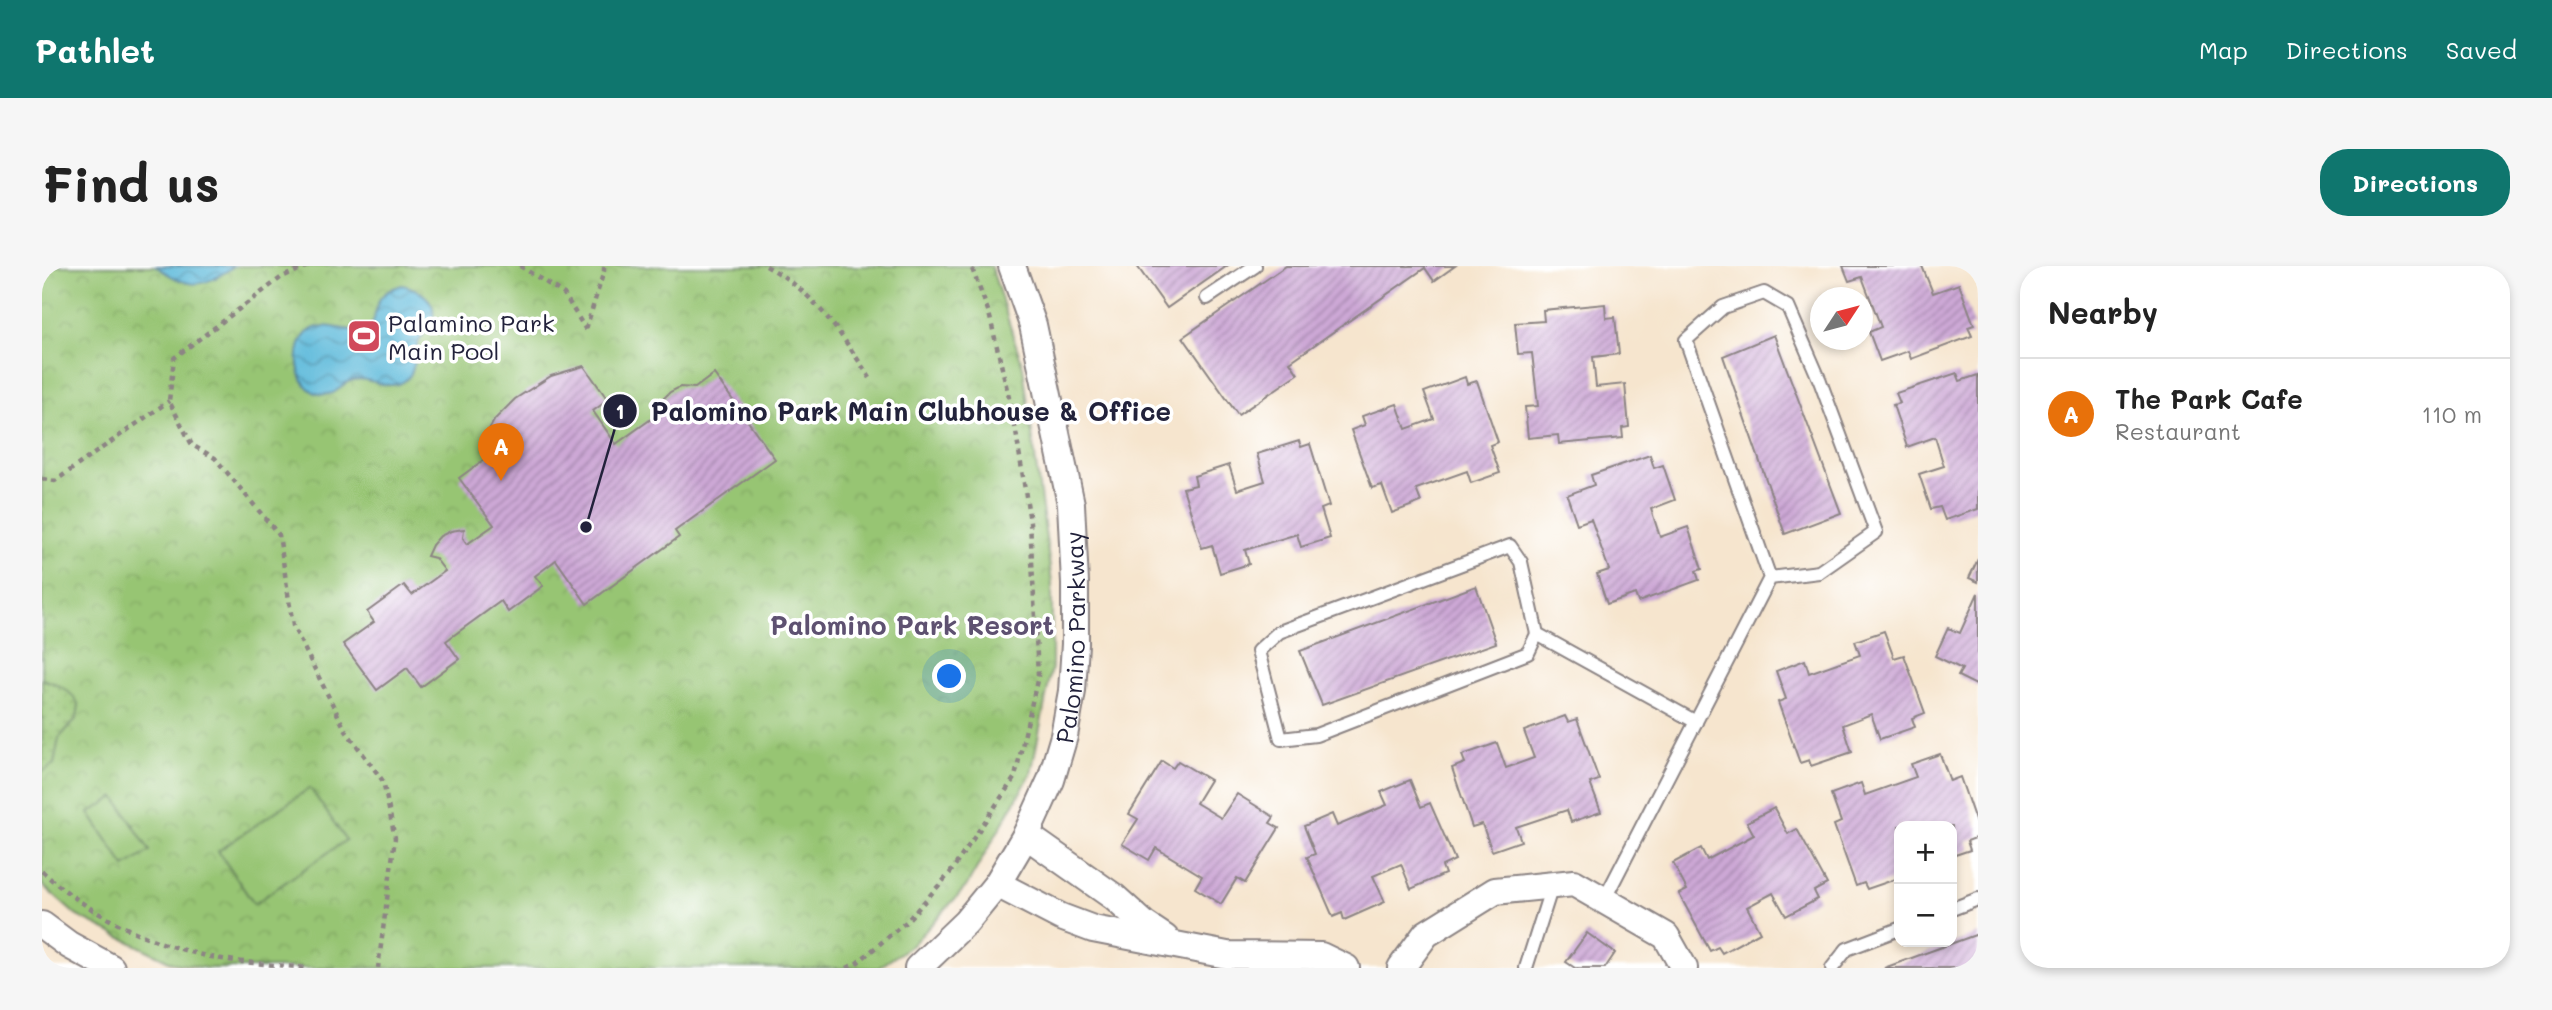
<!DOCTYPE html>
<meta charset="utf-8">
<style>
:root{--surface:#fff;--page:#f6f6f6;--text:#222;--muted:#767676;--line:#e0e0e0;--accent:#0f766e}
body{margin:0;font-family:Mali,sans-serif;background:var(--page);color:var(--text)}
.controls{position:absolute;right:21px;bottom:21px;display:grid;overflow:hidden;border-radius:14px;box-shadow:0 4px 10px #0003}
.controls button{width:63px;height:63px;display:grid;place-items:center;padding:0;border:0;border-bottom:2px solid var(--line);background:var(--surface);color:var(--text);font:35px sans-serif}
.compass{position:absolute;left:1768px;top:21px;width:63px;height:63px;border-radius:50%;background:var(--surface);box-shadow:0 4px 10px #0003;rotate:54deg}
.you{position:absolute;left:908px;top:411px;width:24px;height:24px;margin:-18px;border:5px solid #fff;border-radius:50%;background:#1a73e8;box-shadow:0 0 0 10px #1a73e833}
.badge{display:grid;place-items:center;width:46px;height:46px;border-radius:50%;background:var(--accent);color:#fff;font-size:23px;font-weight:700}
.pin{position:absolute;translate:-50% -58px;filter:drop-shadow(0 2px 4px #0008)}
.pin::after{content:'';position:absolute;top:37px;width:24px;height:21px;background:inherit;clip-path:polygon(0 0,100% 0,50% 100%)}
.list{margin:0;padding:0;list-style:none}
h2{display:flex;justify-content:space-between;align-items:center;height:91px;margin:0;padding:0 28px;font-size:30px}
h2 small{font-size:23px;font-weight:400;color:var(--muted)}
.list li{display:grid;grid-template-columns:46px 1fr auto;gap:21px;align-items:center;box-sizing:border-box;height:112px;padding:0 28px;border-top:2px solid var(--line)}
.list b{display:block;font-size:26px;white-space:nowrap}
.list p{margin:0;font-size:23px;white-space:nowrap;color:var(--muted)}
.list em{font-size:23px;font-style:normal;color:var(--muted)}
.map{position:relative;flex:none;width:1936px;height:702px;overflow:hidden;border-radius:28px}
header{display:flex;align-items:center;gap:42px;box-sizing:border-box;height:98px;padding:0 35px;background:var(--accent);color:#fff}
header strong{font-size:33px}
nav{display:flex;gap:38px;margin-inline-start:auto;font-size:24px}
.intro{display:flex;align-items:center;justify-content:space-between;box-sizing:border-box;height:168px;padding:0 42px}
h1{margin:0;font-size:49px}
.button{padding:18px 32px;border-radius:28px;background:var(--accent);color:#fff;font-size:24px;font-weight:700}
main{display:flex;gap:42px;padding:0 42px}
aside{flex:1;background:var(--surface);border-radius:28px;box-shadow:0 4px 10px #0003}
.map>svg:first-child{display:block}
.park{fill:url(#park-crowns);stroke:#5c7457;stroke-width:2}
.garden{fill:url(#garden-dots);stroke:#5c7457;stroke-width:2}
.pitch{fill:#97c573;stroke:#5c7457;stroke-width:2}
.water{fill:url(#water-waves);stroke:#3f6e8a;stroke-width:2}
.building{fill:url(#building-hatch)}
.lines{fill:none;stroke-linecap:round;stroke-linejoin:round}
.service-casing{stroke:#8c8484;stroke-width:16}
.minor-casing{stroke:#8c8484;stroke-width:30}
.path{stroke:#8c8484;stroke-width:4.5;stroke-dasharray:5 5;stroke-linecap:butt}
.service{stroke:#fff;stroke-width:12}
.minor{stroke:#fff;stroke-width:26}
.labels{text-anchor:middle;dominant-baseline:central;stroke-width:7;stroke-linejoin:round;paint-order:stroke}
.poi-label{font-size:24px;fill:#22223b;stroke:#fff;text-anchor:start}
.street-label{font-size:24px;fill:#22223b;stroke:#fff}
.neighbourhood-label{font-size:26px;font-weight:bold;fill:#5e5171;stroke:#fff}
.leader{fill:none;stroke:#22223b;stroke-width:2.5}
.callout-dot{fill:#22223b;stroke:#fff;stroke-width:2.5}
.mark-label{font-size:21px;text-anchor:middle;font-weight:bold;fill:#fff}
.callout-label{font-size:26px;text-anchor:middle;font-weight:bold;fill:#22223b;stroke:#fff;stroke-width:7;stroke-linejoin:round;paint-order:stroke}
</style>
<header>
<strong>Pathlet</strong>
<nav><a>Map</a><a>Directions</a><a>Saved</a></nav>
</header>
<div class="intro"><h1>Find us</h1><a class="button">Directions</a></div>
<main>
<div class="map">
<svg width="1936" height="702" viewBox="0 0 1936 702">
<defs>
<pattern id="park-crowns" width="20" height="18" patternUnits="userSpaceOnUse" patternTransform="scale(1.75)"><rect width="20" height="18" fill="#97c573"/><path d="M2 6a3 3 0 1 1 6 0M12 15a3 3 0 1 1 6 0" fill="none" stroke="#82a964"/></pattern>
<pattern id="garden-dots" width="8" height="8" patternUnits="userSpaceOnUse" patternTransform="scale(1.75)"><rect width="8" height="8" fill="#97c573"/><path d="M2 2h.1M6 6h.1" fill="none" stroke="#82a964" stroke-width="1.8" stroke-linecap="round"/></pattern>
<pattern id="water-waves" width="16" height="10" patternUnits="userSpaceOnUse" patternTransform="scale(1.75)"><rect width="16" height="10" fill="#5cb9da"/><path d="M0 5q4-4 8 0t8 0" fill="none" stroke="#4c96b2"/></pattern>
<pattern id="building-hatch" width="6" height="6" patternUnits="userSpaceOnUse" patternTransform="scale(1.75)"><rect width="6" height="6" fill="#cda8d6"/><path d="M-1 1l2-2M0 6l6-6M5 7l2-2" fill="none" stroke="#a688af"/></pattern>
</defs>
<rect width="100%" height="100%" fill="#fff"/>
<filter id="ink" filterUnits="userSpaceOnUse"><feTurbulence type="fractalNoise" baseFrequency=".0143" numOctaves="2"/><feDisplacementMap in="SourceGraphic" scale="14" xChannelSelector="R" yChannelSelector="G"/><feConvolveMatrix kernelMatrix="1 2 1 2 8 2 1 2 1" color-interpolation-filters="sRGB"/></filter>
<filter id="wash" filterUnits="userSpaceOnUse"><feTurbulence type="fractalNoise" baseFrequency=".00686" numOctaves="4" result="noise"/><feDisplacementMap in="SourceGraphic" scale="28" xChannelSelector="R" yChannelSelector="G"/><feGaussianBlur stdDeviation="1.57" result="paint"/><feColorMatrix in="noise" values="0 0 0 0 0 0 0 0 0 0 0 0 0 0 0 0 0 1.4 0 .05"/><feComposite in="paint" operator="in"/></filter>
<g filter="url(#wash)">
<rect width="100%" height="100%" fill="#f6e5ce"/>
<path class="park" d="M0,0H949L981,101L1010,317V401L989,508L924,621L870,679L836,702H164L131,697L35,650L0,619Z"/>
<path class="garden" d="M0,413C17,419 28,423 37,439L35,452L17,472L12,498L0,506Z"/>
<g class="pitch">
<path d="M268,522L304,574L212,638L176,585Z"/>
<path d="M73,531L108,585L83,601L47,547Z"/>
</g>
<g class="water">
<path d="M114,0H192C161,23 146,24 114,0Z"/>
<path d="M360,19C376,22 397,35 390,54C387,63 380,69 376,77C371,90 375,108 361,116C345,126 325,108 308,115C302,117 297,124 291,127C257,138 246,86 265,67C282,51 304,69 322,63C343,57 320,31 360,19Z"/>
</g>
<g id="blocks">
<g class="building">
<path d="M1095,0H1185L1125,42Z"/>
<path d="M1244,0H1413L1392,15L1383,2L1248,96L1256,108L1196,149L1141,71Z"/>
<path d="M1801,0H1880L1891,27L1917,18L1932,59L1926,61L1930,70L1869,93L1866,85L1838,95L1827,66L1839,61L1820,11L1807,15Z"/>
<path d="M1563,38L1564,52L1573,51L1577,88L1551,91L1554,121L1583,118L1587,161L1580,162L1581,172L1517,178L1516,169L1486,172L1483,141L1496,140L1490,87L1476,88L1473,57L1502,55L1501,44Z"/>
<path d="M1732,69L1799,247L1743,268L1681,90Z"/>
<path d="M542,100L566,134L551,145L574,178L616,148L619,135L628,126L638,121L653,122L672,108L733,193L633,265L637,271L545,338L514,294L493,310L501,320L466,346L459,335L404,375L417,393L379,421L365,402L335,424L301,378L332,356L325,346L362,319L370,329L403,305L393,292L385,290L390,279L398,270L409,265L422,263L421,272L425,278L452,259L417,212L452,186L442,172L453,153L473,133L509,110Z"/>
<path d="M1915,107L1918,115L1936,109V243L1903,254L1898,241L1889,243L1877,208L1902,200L1893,171L1865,181L1851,139L1858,137L1854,127Z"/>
<path d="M1423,111L1425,118L1435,115L1456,176L1448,179L1458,207L1429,217L1425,205L1374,223L1379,236L1350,247L1340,219L1330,222L1309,164L1323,159L1320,150L1355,138L1364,163L1392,153L1382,126Z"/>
<path d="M1257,175L1259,181L1268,178L1287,240L1279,243L1288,272L1259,281L1255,268L1203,284L1207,298L1178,307L1170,279L1160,282L1141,222L1154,219L1152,210L1187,199L1195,224L1223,215L1215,188Z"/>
<path d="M1608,189L1612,202L1621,199L1633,234L1609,243L1618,271L1646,261L1660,303L1654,305L1657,314L1596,336L1593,328L1565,338L1555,308L1567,304L1549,253L1535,258L1525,229L1552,219L1549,209Z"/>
<path d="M1936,293V316L1927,312Z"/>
<path d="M1434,320L1454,377L1280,439L1258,385Z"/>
<path d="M1936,327V420L1916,410L1920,403L1893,390L1906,362L1918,367Z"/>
<path d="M1842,365L1852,392L1862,389L1883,447L1870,452L1873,461L1838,473L1829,448L1801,459L1810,486L1769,500L1767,494L1758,497L1736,436L1744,433L1734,405L1763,394L1767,407L1818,389L1813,375Z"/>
<path d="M1523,450L1526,456L1535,453L1557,514L1548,517L1559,546L1529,556L1525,544L1474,561L1479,575L1450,585L1440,558L1430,561L1410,502L1423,497L1420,489L1455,477L1464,502L1492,492L1482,465Z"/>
<path d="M1898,488L1908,515L1918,511L1936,563V571L1925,575L1928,584L1910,590V560H1857V612L1825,623L1822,617L1814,620L1792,559L1799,556L1789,528L1819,517L1823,529L1874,511L1869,498Z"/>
<path d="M1120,495L1131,502L1136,495L1168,514L1154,537L1179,552L1195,528L1232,551L1228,557L1237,562L1203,617L1195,612L1179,638L1153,622L1160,610L1114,582L1107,594L1080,578L1096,553L1087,548Z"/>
<path d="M1368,514L1379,541L1388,537L1413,594L1400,600L1403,608L1369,623L1359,598L1331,610L1343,636L1302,654L1300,647L1291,651L1265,591L1273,588L1262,560L1290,548L1295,560L1345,539L1339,526Z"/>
<path d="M1732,542L1746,568L1755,563L1785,618L1772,625L1776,633L1744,650L1731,627L1705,641L1718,666L1680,687L1676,681L1668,685L1637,628L1645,624L1631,597L1659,582L1665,594L1712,569L1705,556Z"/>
<path d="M1545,667L1573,687L1563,702H1533L1524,696Z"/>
<path d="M1936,668V702H1842Z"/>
</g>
</g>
</g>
<g filter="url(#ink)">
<use href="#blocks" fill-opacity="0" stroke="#8c8484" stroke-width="2"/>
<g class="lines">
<g class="service-casing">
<g id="service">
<path d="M1165,32L1213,0"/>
<path d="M1495,368L1486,387L1274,469L1239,473L1216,385L1237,366L1468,280L1479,296L1495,368L1654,456"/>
<path d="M1562,634L1728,312L1777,306L1834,266L1778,115L1746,41L1722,27L1681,41L1644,74L1728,312"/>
<path d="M1910,643L1936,633"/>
<path d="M1484,702L1510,620"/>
<path d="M1790,702L1805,683L1857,663"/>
</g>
</g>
<g class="minor-casing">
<g id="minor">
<path d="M984,569L1072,631L1102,658L1123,672"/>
<path d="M955,618L1019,651L1051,663L1185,689L1279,690L1304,702"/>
<path d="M0,659L27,679L69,702"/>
<path id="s1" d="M876,702L924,656L955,618L984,569L1009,514L1022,470L1030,425L1033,378V317L1029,238L991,59L970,0"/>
<path d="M1359,702L1384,668L1453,625L1532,617L1624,670L1642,702"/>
</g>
</g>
<g class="path">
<path d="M266,0L240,11L132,92L127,135L150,179L173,192L237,269L251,360L304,465L341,515L353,572L336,702"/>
<path d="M478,0L522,28L544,64"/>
<path d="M724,0C772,25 799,68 828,112"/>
<path d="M544,63L562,5V0"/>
<path d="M0,213L13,215L127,135"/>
<path d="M0,605C44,646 98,673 156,688C191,697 229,698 264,702"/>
<path d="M805,702L815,697L864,656L908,607L973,511L996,410L988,256L972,153L947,47L929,0"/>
</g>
<use href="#service" class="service"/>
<use href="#minor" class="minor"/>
</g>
</g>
<defs>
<g id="stadium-square" transform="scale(1.75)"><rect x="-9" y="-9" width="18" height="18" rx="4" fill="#d1495b" stroke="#fff"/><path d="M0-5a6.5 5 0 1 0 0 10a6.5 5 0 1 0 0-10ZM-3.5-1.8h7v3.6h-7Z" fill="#fff"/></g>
</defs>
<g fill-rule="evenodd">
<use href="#stadium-square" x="322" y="70"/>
</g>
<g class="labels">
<g class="poi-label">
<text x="346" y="56">Palamino Park<tspan x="346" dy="28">Main Pool</tspan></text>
</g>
<g class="street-label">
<text stroke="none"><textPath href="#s1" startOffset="378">Palomino Parkway</textPath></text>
</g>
<g class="neighbourhood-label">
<text x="870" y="359">Palomino Park Resort</text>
</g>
</g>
<path class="leader" d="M544 261L578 145"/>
<g class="callout-dot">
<circle cx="544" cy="261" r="7"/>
<circle cx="578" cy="145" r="18"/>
</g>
<g class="mark-label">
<text x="578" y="153">1</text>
</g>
<g class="callout-label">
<text x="869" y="155">Palomino Park Main Clubhouse &amp; Office</text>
</g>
</svg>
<div class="controls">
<button>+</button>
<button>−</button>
</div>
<svg class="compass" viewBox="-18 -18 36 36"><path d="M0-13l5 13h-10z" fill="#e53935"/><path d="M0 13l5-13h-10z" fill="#767676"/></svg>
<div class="you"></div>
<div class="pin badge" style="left:459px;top:215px;background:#e8710a">A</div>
</div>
<aside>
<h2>Nearby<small></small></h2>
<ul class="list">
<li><span class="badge" style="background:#e8710a">A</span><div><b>The Park Cafe</b><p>Restaurant</p></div><em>110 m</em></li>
</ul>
</aside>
</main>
